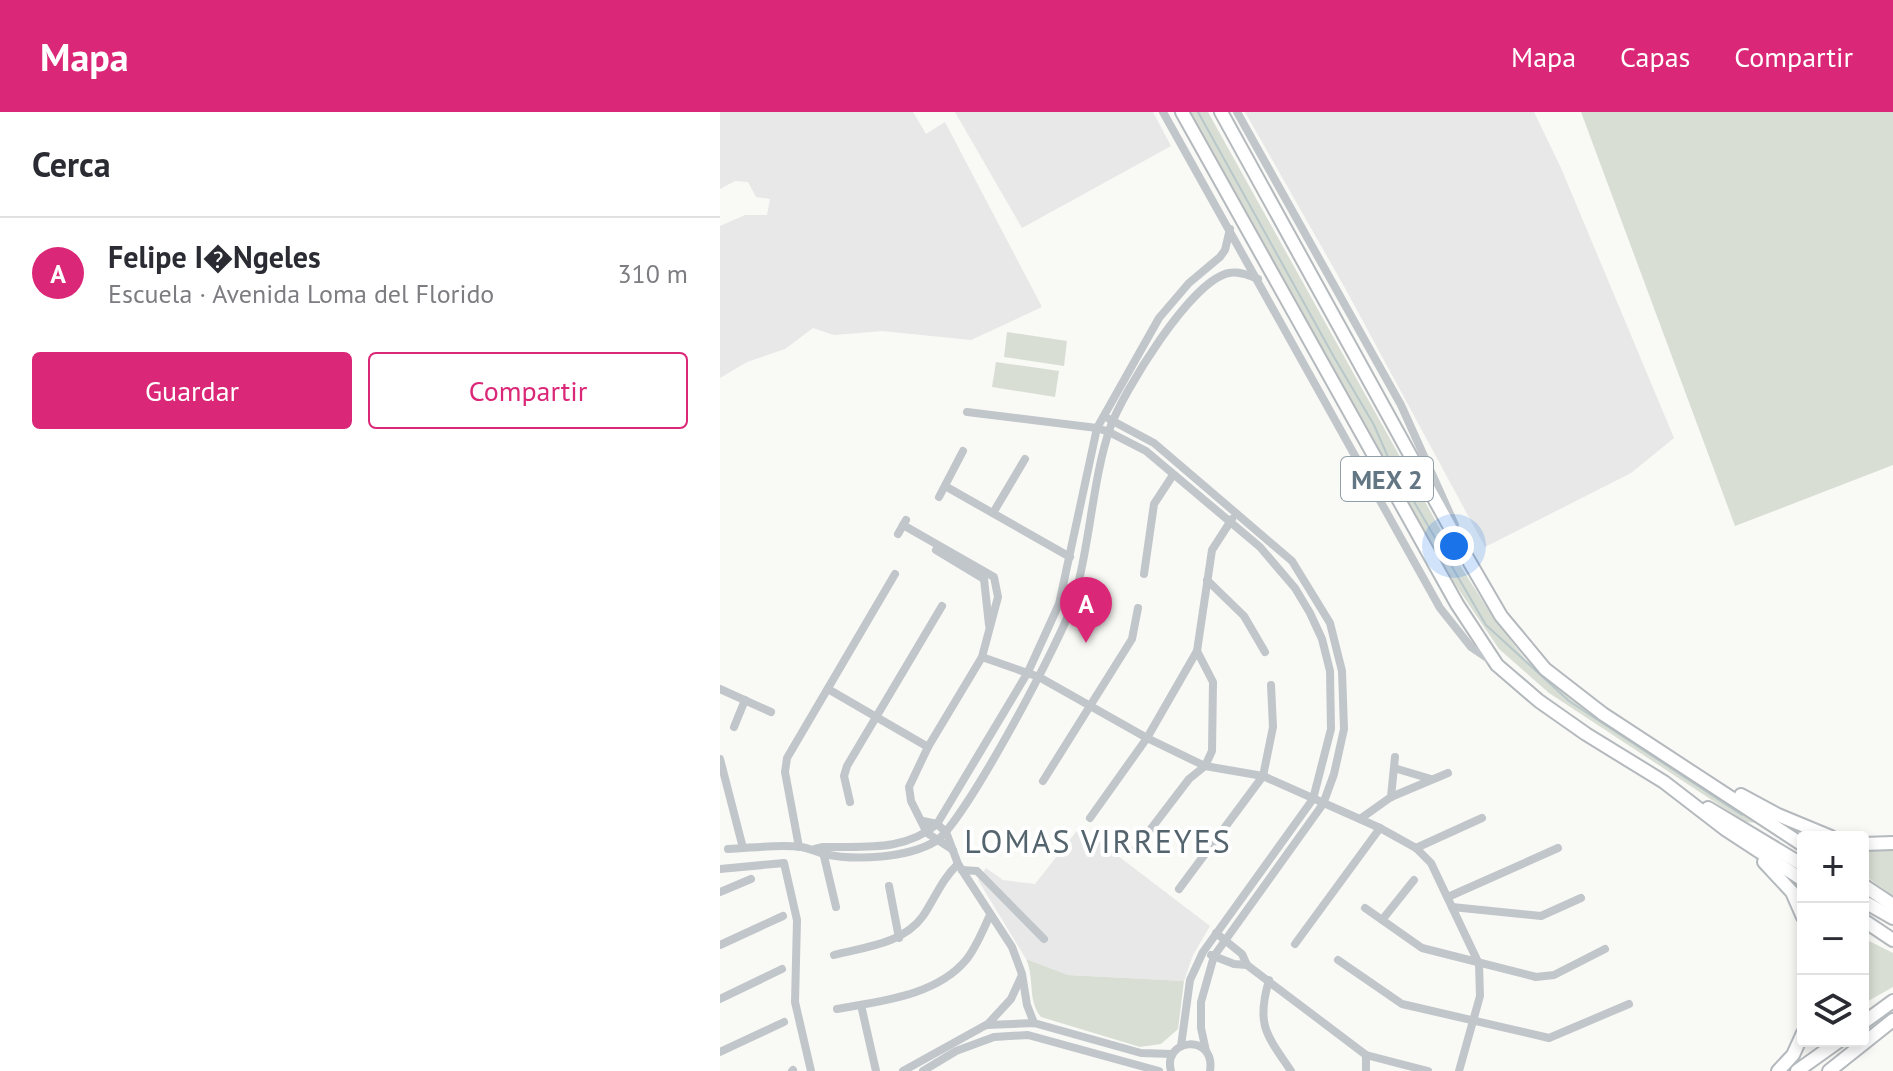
<!DOCTYPE html>
<html lang="es">
<meta charset="utf-8">
<style>
:root{--surface:#fff;--page:#f7f7f7;--text:#2b2b33;--muted:#7c7c81;--line:#e1e1e2;--accent:#db2777}
body{margin:0;font-family:"PT Sans",sans-serif;background:var(--page);color:var(--text)}
.controls{position:absolute;right:24px;bottom:24px;display:grid;overflow:hidden;border-radius:8px;box-shadow:0 4px 12px #0003}
.controls button{width:72px;height:72px;display:grid;place-items:center;padding:0;border:0;border-bottom:2px solid var(--line);background:var(--surface);color:var(--text);font:40px sans-serif}
.you{position:absolute;left:734px;top:434px;width:28px;height:28px;margin:-20px;border:6px solid #fff;border-radius:50%;background:#1a73e8;box-shadow:0 0 0 12px #1a73e833}
.badge{display:grid;place-items:center;width:52px;height:52px;border-radius:50%;background:var(--accent);color:#fff;font-size:26px;font-weight:700}
.pin{position:absolute;translate:-50% -66px;filter:drop-shadow(0 2px 4px #0008)}
.pin::after{content:'';position:absolute;top:42px;width:28px;height:24px;background:inherit;clip-path:polygon(0 0,100% 0,50% 100%)}
.list{margin:0;padding:0;list-style:none}
h2{display:flex;justify-content:space-between;align-items:center;height:104px;margin:0;padding:0 32px;font-size:34px}
h2 small{font-size:26px;font-weight:400;color:var(--muted)}
.list li{display:grid;grid-template-columns:52px 1fr auto;gap:24px;align-items:center;box-sizing:border-box;height:112px;padding:0 32px;border-top:2px solid var(--line)}
.list b{display:block;font-size:30px;white-space:nowrap}
.list p{margin:0;font-size:26px;white-space:nowrap;color:var(--muted)}
.list em{font-size:26px;font-style:normal;color:var(--muted)}
.actions{display:flex;gap:16px;padding:24px 32px}
.actions a{flex:1;padding:18px 0;border:2px solid var(--accent);border-radius:8px;text-align:center;font-size:28px;color:var(--accent)}
.actions .main{background:var(--accent);color:#fff}
.icon{flex:none;width:44px;height:44px;fill:none;stroke:currentColor;stroke-width:2;stroke-linecap:round;stroke-linejoin:round}
.map{position:relative;flex:none;width:1173px;height:959px;overflow:hidden}
header{display:flex;align-items:center;gap:48px;box-sizing:border-box;height:112px;padding:0 40px;background:var(--accent);color:#fff}
header strong{font-size:38px}
nav{display:flex;gap:44px;margin-inline-start:auto;font-size:28px}
main{display:flex}
aside{flex:1;background:var(--surface)}
.map>svg:first-child{display:block}
.built{fill:#e7e8e7}
.green{fill:#d9ded5}
.lines{fill:none;stroke-linecap:round;stroke-linejoin:round}
.stream{stroke:#b8c7ca;stroke-width:2}
.highway-casing{stroke:#b4b9bd;stroke-width:16}
.minor{stroke:#c1c6ca;stroke-width:8}
.highway{stroke:#fff;stroke-width:12}
.labels{text-anchor:middle;dominant-baseline:central;stroke-width:8;stroke-linejoin:round;paint-order:stroke}
.shield{fill:#fff;stroke:#919fa8;stroke-width:2}
.shield-label{font-size:26px;font-weight:bold;fill:#627683}
.quarter-label{font-size:32px;letter-spacing:2px;fill:#54646e;stroke:#fff}
</style>
<header>
<strong>Mapa</strong>
<nav><a>Mapa</a><a>Capas</a><a>Compartir</a></nav>
</header>
<main>
<aside>
<h2>Cerca<small></small></h2>
<ul class="list">
<li><span class="badge">A</span><div><b>Felipe I�Ngeles</b><p>Escuela · Avenida Loma del Florido</p></div><em>310 m</em></li>
</ul>
<div class="actions"><a class="main">Guardar</a><a>Compartir</a></div>
</aside>
<div class="map">
<svg width="1173" height="959" viewBox="0 0 1173 959">
<rect width="100%" height="100%" fill="#f9f9f6"/>
<g class="built">
<path d="M0,0H193L206,22L225,10L322,195L251,228L162,219L114,223L93,216L65,237L27,250L0,266V114L25,103H47L50,87L36,85L28,70L15,69L0,77Z"/>
<path d="M235,0H433L451,34L302,116Z"/>
<path d="M525,0H814L841,56L954,326L911,361L765,435L625,176Z"/>
<path d="M360,715L490,814L473,843L464,869L348,863L306,847L258,768L266,756L283,768L315,772Z"/>
</g>
<g class="green">
<path d="M467,0H488L743,458L774,507L805,547L854,589L954,652L1037,711L1026,710L1007,698L829,581L779,537L712,438Z"/>
<path d="M861,0H1173V353L1015,414Z"/>
<path d="M287,220L347,229L344,254L284,245Z"/>
<path d="M276,250L339,259L335,285L272,275Z"/>
<path d="M1143,738H1173V784L1143,762Z"/>
<path d="M1143,826L1173,841V875L1143,892Z"/>
<path d="M306,847L348,863L464,869L458,917L441,932L420,935L321,905C307,888 315,866 306,847Z"/>
</g>
<g class="lines">
<path class="stream" d="M478,0L614,245L654,313L668,345L766,513L849,589L1022,703"/>
<g class="highway-casing">
<g id="highway">
<path d="M462,0L737,492L777,553L819,589L866,622L944,670L1005,717L1083,768"/>
<path d="M501,0L742,437L781,504L825,557L883,602L1083,733"/>
<path d="M1021,683L1058,703L1111,725"/>
<path d="M988,696L1083,753"/>
<path d="M1143,732L1173,731"/>
<path d="M1044,750L1072,780L1083,805"/>
<path d="M1143,773L1173,793"/>
<path d="M1143,789L1173,806"/>
<path d="M1143,808L1173,828"/>
<path d="M1143,911L1173,889"/>
<path d="M1058,959L1073,943L1083,921"/>
<path d="M1077,959L1119,929"/>
<path d="M1109,959L1173,908"/>
</g>
</g>
<g class="minor">
<path d="M443,0L720,496L751,535L770,548"/>
<path d="M517,0L681,293L735,413"/>
<path d="M247,300L377,316L389,320L426,339L540,435L575,476L590,501L602,527L610,559L611,617L593,687L483,840L470,868L461,934"/>
<path d="M389,307L434,331L572,449L610,511L622,559L624,617L614,662L603,692L494,844L481,890V916L486,939"/>
<path d="M225,374L350,445"/>
<path d="M219,385L243,339"/>
<path d="M273,401L305,347"/>
<path d="M183,413L274,465L278,485L262,545L208,635L189,675L191,689L207,721L233,738"/>
<path d="M178,422L186,408"/>
<path d="M216,438L264,467L269,513"/>
<path d="M424,462L434,392L453,363"/>
<path d="M487,468L524,504L545,540"/>
<path d="M262,545L319,565L427,626L485,654L543,664L660,716L696,736L711,751L759,852L760,884L739,959"/>
<path d="M0,577L51,600"/>
<path d="M108,577L208,635"/>
<path d="M14,615L25,588"/>
<path d="M0,647L23,736"/>
<path d="M674,656L711,667"/>
<path d="M323,669L412,527L418,496"/>
<path d="M671,685L675,645"/>
<path d="M130,690L124,664L127,654L222,494"/>
<path d="M370,706L427,626L477,539L492,438L512,407"/>
<path d="M640,707L671,685L728,661"/>
<path d="M203,709L217,712L226,720L238,752L292,835L302,862L307,893L314,911"/>
<path d="M79,735L65,660L67,646L175,462"/>
<path d="M696,736L762,706"/>
<path d="M8,737C32,736 58,732 81,735C89,736 96,740 104,742C136,749 188,746 216,729C244,711 343,525 354,488C370,434 372,369 390,316C403,280 471,168 509,161C519,159 529,163 538,167"/>
<path d="M95,737L103,735C144,734 184,740 217,712L308,560L339,492L377,316L439,206L469,171L500,145L505,138L510,117"/>
<path d="M414,739L469,667L485,654L492,639L493,570L477,539"/>
<path d="M103,740L116,795"/>
<path d="M0,757L64,751L77,808L75,890L91,959"/>
<path d="M242,758L257,759L324,827"/>
<path d="M169,774L179,826"/>
<path d="M459,777L543,664L553,615L551,573"/>
<path d="M0,780L31,767"/>
<path d="M728,785L838,736"/>
<path d="M732,795L821,804L861,786"/>
<path d="M645,796L702,836L816,865L834,863L885,837"/>
<path d="M662,808L694,768"/>
<path d="M496,821L522,842L527,853L646,943L708,959"/>
<path d="M575,832L660,716"/>
<path d="M0,833L63,804"/>
<path d="M114,843C145,835 183,832 203,804C215,786 222,767 238,752"/>
<path d="M491,843L514,852L527,853"/>
<path d="M618,848L682,892L829,926L909,892"/>
<path d="M549,868C536,913 546,922 571,959"/>
<path d="M0,887L62,857"/>
<path d="M141,893L156,959"/>
<path d="M117,897C160,889 216,884 246,848C256,836 263,818 270,803"/>
<path d="M267,913L291,887L302,863"/>
<path d="M0,940L64,910"/>
<path d="M646,943V959"/>
<path d="M72,959L73,958"/>
<path d="M183,959L266,913L314,911L421,941L452,942"/>
<path d="M203,959L236,939L274,925L308,923L439,959"/>
<path d="M451,959C442,926 496,921 490,959"/>
</g>
<use href="#highway" class="highway"/>
</g>
<g class="labels">
<rect class="shield" x="621" y="345" width="92" height="44" rx="6"/>
<g class="shield-label">
<text x="667" y="367">MEX 2</text>
</g>
<g class="quarter-label">
<text x="378" y="729">LOMAS VIRREYES</text>
</g>
</g>
</svg>
<div class="controls">
<button>+</button>
<button>−</button>
<button><svg class="icon" aria-label="layers" viewBox="0 0 24 24"><path d="M12 4l9 5-9 5-9-5zM3 14l9 5 9-5"/></svg></button>
</div>
<div class="you"></div>
<div class="pin badge" style="left:366px;top:531px">A</div>
</div>
</main>
